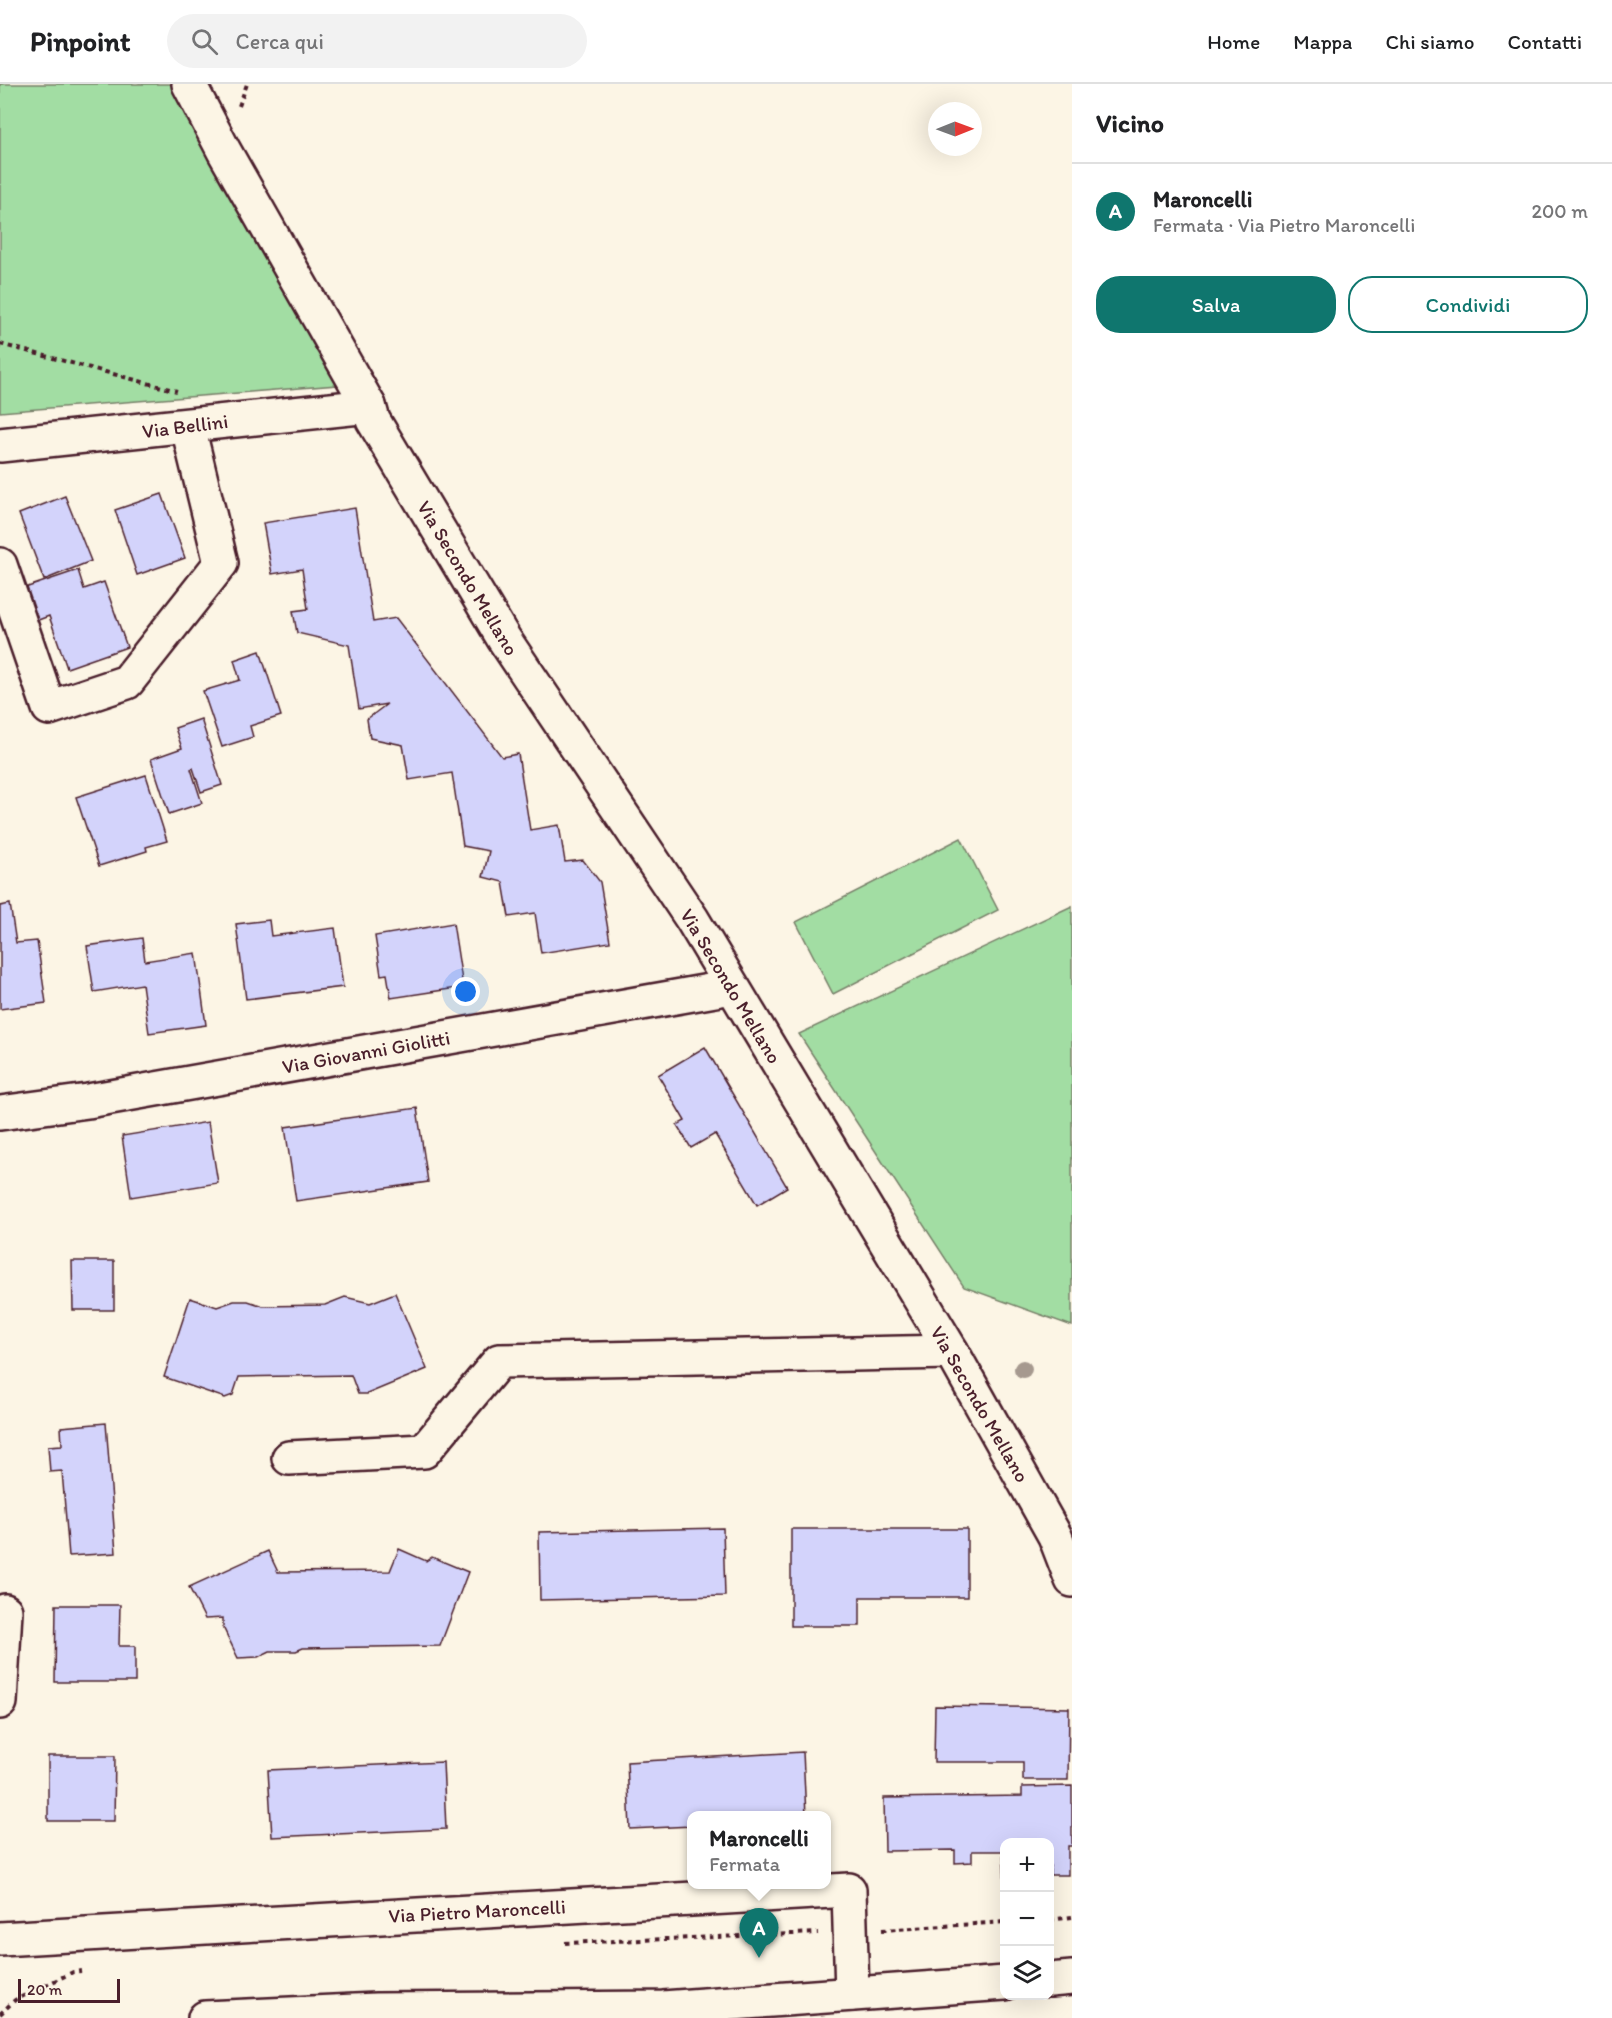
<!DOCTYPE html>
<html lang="it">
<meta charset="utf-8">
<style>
:root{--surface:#fff;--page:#f2f2f2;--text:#202124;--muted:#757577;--line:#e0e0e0;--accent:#0f766e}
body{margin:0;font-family:Itim,sans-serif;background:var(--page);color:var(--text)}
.controls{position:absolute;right:18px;bottom:18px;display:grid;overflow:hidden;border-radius:12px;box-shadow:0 6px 24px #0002}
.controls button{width:54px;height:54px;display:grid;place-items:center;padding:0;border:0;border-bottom:2px solid var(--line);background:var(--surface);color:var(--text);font:30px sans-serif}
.compass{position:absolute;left:928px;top:18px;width:54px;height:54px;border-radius:50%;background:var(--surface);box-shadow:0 6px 24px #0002;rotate:89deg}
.scale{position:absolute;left:18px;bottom:15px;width:102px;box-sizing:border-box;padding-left:6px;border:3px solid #4a1f2b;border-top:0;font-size:16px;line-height:21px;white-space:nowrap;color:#4a1f2b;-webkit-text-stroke:4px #fcf5e5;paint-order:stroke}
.you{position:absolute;left:466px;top:908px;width:21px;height:21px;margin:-15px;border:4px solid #fff;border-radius:50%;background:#1a73e8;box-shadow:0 0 0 9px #1a73e833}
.badge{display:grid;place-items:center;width:39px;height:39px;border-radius:50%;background:var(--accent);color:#fff;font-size:20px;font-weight:700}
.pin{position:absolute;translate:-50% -50px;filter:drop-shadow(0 2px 3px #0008)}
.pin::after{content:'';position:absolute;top:32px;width:21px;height:18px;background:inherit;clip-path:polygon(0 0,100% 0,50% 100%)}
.popup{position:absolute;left:687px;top:1727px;width:144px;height:78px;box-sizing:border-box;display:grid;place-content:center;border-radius:12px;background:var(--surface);filter:drop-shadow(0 2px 4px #0005);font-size:20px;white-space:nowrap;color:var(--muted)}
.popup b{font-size:22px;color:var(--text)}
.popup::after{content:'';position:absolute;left:50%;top:100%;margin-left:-12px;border:12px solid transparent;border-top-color:var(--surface)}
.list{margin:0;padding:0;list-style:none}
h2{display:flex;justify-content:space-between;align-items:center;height:78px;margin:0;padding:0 24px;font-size:26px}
h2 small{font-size:20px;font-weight:400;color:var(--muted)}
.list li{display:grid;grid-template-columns:39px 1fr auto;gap:18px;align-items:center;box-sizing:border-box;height:96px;padding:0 24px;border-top:2px solid var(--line)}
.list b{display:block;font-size:22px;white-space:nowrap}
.list p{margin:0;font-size:20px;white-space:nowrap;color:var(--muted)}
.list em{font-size:20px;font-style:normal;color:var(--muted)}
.actions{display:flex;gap:12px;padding:18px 24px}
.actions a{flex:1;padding:14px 0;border:2px solid var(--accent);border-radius:24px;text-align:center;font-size:21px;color:var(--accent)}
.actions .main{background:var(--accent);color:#fff}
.icon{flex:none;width:33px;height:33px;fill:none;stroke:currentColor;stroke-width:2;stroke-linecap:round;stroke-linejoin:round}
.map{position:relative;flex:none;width:1072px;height:1934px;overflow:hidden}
header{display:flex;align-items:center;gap:36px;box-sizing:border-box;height:84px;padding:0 30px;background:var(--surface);border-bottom:2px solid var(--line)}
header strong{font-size:28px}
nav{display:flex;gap:33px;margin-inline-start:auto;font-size:21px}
.search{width:420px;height:54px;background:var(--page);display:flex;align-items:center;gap:15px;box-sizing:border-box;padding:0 21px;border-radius:33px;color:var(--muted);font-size:22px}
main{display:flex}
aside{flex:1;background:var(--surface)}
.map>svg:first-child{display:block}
.green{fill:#a2dda3;stroke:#767e67;stroke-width:1.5}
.building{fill:#d3d3fb;stroke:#4a1f2b;stroke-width:1.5}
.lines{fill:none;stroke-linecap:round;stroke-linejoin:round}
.minor-casing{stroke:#4a1f2b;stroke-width:38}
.path{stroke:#4a1f2b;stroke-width:4;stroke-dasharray:4.5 4.5;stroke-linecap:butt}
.minor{stroke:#fcf5e5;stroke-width:33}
.tree{fill:#a6998f}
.labels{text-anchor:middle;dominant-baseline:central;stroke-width:4.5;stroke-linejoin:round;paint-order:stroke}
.street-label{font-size:20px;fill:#4a1f2b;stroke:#fcf5e5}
</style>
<header>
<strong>Pinpoint</strong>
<div class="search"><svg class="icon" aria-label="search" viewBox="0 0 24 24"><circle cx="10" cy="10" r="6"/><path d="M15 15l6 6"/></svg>Cerca qui</div>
<nav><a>Home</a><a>Mappa</a><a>Chi siamo</a><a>Contatti</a></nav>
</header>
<main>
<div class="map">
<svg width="1072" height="1934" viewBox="0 0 1072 1934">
<rect width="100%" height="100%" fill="#fcf5e5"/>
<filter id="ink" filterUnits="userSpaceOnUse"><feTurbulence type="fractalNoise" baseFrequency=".0167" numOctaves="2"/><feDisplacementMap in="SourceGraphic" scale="12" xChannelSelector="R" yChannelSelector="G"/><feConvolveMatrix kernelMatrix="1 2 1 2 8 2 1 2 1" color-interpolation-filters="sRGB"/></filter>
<g filter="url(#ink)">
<g class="green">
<path d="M0,0H177L337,301L0,328Z"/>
<path d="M961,754L998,826L833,910L796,838Z"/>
<path d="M1072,822V1242L964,1203L799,950Z"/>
</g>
<g class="building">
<path d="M162,410L185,474L137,491L115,426Z"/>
<path d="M65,412L91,477L44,496L19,430Z"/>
<path d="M355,424L373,538L396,534L502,673L518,670L530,746L559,741L565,778L583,776L600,798L610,858L541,869L535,829L509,833L503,798L483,793L489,767L463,762L452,689L409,696L403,661L370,654L367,635L387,620L359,625L349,561L297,549L293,527L308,525L302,485L272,490L263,439Z"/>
<path d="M78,486L84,505L104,498L127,563L67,584L49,532L33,538L22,505Z"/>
<path d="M260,567L281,632L250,642L253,653L222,663L203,607L240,596L234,576Z"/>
<path d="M201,635L222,701L201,708L193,684L191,685L202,719L169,730L151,675L182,664L175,644Z"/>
<path d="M146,691L167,757L146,763L147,767L99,782L76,713Z"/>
<path d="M10,820L16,859L37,857L46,919L0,925V822Z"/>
<path d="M269,836L271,852L335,844L343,903L246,915L236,840Z"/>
<path d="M453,839L463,903L391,914L387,890L381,891L375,852Z"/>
<path d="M142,854L145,877L196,869L206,941L149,949L142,900L94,908L87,862Z"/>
<path d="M705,963L787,1103L757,1121L715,1050L691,1064L677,1041L685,1037L658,991Z"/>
<path d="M417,1024L428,1098L296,1117L285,1043Z"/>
<path d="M208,1038L218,1099L131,1113L122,1052Z"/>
<path d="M72,1177H114V1226H73Z"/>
<path d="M395,1209L427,1285L367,1310H358L351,1291L239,1293L233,1311L225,1314L164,1293L190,1214L217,1223L234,1217H248L263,1222L325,1221L345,1213L370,1219Z"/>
<path d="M106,1339L116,1469L69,1472L62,1387L50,1388L48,1362L62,1361L61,1343Z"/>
<path d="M723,1444L725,1512L540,1516L539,1448Z"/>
<path d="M791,1445H967V1513H860V1542H791Z"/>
<path d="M399,1465L426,1477L432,1473L468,1488L440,1562L303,1564L296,1567H270L258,1573L238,1574L223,1543V1534L205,1535L189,1503L268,1467L278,1488L390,1487Z"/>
<path d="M56,1521H120L119,1562H135V1598H55Z"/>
<path d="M935,1622L1069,1624L1068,1696H1023V1678H934Z"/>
<path d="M803,1668L806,1732H692V1742L630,1745L627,1678Z"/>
<path d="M48,1672H115L114,1737H48Z"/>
<path d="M443,1678L446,1745L272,1753L268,1686Z"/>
<path d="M1072,1702V1762H1068V1791H1050V1758H1005V1804L1003,1767H972V1778L955,1779V1766L885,1767L884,1714L1022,1712V1703Z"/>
</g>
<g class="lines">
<g class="minor-casing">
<g id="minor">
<path d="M189,0L224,67L369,322L373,336L504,555L692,835L952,1268L1055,1452L1072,1496"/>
<path d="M0,361L369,322"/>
<path d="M0,481L49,624L127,598L221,479L188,343"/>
<path d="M0,1029L88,1017L732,903"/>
<path d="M289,1374L424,1367L499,1277L952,1268"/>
<path d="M0,1618L5,1527"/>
<path d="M0,1855L849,1806L852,1910"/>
<path d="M1050,1896L1072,1894"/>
<path d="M205,1934L376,1926L663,1924L1005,1899"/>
</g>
</g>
<g class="path">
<path d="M239,22L247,0"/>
<path d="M0,260L177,307"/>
<path d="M1050,1836L1072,1833"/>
<path d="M882,1846L1005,1838"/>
<path d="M565,1859L818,1849"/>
<path d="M0,1930L15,1916L73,1888L81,1887"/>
</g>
<use href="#minor" class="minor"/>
</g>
<circle class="tree" cx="1023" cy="1285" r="9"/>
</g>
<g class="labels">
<g class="street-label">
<text transform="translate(185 342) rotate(-7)">Via Bellini</text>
<text transform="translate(468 494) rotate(59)">Via Secondo Mellano</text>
<text transform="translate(731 902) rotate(59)">Via Secondo Mellano</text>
<text transform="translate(366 968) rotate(-10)">Via Giovanni Giolitti</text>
<text transform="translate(980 1320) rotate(60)">Via Secondo Mellano</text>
<text transform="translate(477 1827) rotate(-3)">Via Pietro Maroncelli</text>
</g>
</g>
</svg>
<div class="controls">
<button>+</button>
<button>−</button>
<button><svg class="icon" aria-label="layers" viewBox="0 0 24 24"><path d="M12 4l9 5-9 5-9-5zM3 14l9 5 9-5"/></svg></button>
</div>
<svg class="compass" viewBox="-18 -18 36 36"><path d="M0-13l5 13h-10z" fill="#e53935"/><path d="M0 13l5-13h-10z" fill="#757577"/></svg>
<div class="scale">20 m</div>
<div class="you"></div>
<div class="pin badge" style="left:759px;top:1874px">A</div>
<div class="popup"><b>Maroncelli</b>Fermata</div>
</div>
<aside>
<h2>Vicino<small></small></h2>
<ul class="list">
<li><span class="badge">A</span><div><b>Maroncelli</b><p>Fermata · Via Pietro Maroncelli</p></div><em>200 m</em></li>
</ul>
<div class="actions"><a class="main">Salva</a><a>Condividi</a></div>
</aside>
</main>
